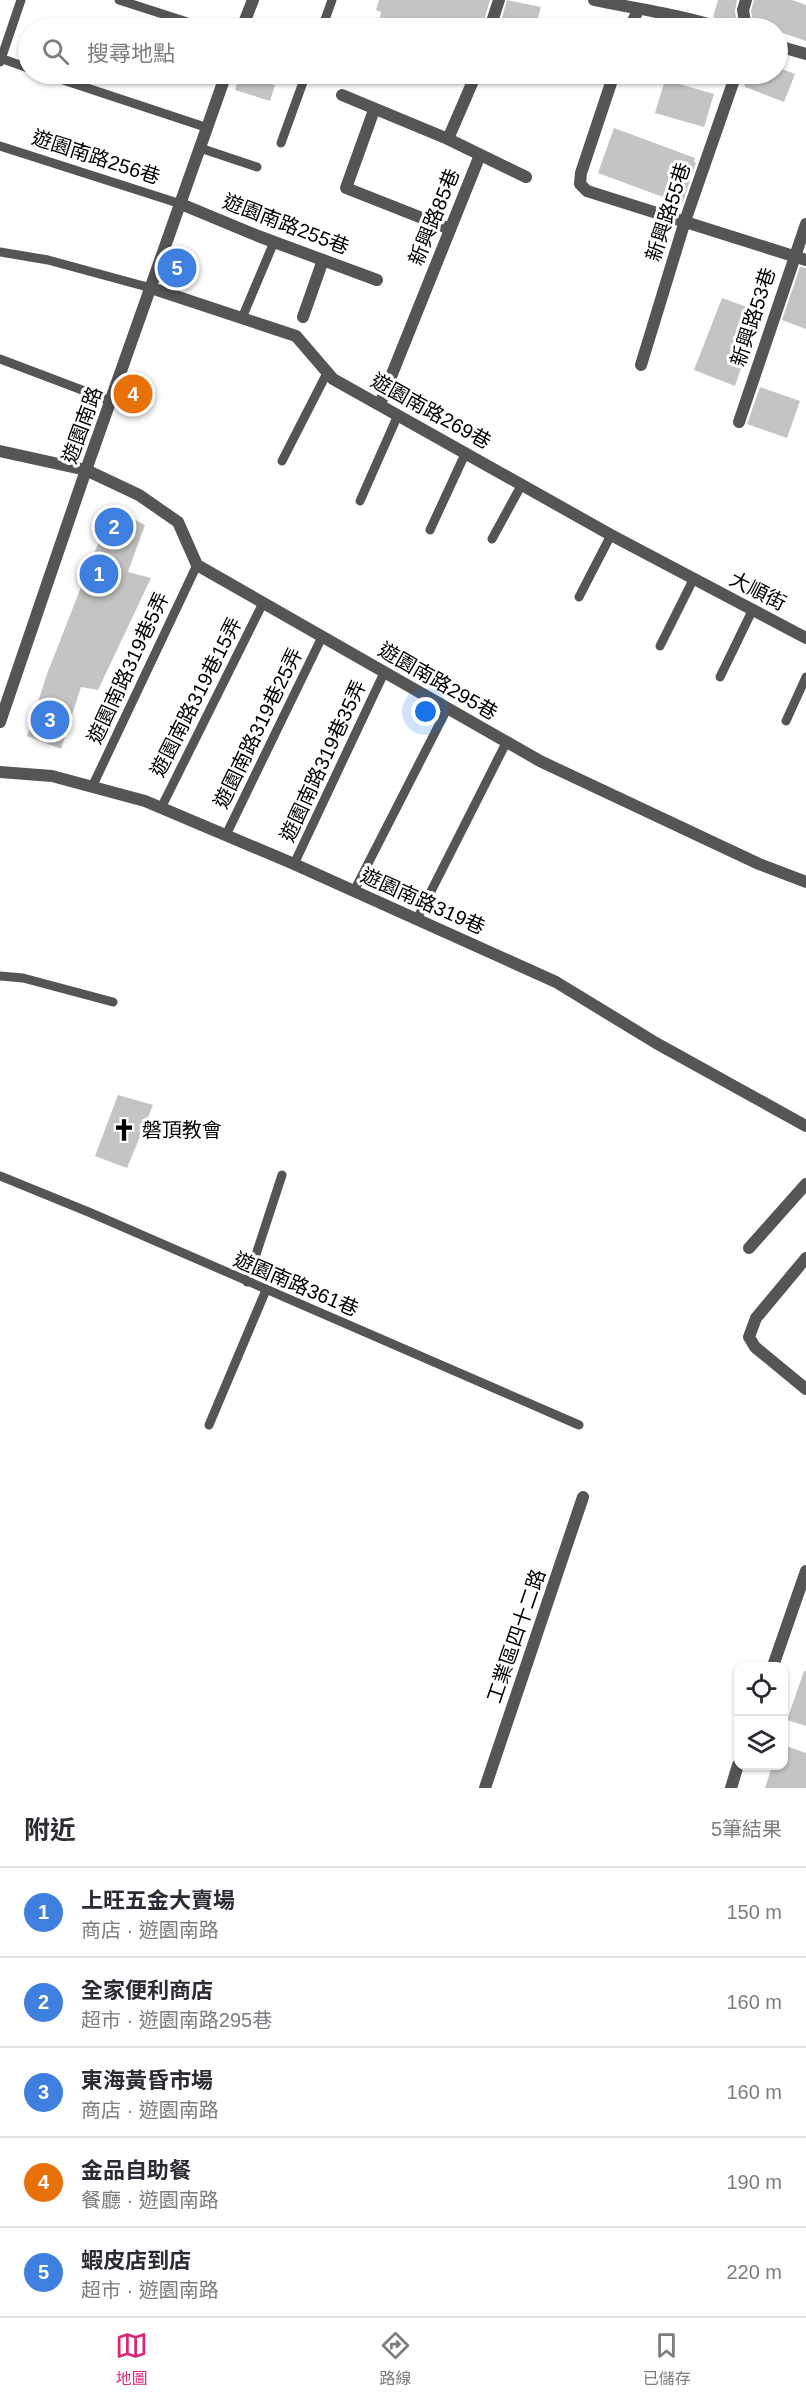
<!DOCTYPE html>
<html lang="zh-TW">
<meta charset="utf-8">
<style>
:root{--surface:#fff;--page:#f7f7f7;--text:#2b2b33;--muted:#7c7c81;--line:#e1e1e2;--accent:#db2777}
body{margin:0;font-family:Helvetica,"Noto Sans TC",sans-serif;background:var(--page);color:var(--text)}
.controls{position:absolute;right:18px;bottom:18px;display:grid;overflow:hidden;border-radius:12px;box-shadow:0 2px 4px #0004}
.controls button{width:54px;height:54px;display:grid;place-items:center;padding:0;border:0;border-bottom:2px solid var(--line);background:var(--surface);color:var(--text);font:30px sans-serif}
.you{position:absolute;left:426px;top:712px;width:21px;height:21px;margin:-15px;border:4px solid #fff;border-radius:50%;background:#1a73e8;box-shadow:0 0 0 9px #1a73e833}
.badge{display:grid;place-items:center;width:39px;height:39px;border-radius:50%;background:var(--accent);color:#fff;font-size:20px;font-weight:700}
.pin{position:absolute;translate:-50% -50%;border:3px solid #fff;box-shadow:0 2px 6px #0006}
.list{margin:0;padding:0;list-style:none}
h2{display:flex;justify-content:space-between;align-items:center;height:78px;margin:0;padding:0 24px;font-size:26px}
h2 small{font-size:20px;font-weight:400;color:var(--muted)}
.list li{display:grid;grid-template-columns:39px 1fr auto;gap:18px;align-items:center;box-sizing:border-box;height:90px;padding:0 24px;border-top:2px solid var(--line)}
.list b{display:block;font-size:22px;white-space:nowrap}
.list p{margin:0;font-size:20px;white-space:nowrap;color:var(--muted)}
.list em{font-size:20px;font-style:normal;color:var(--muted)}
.icon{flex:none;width:33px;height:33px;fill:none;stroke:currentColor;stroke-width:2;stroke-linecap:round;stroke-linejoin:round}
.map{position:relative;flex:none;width:806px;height:1788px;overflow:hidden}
.search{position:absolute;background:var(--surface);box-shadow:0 2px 4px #0004;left:18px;right:18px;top:18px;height:66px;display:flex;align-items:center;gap:15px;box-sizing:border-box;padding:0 21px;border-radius:33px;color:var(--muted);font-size:22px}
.sheet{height:528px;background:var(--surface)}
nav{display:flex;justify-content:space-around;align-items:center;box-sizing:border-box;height:84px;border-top:2px solid var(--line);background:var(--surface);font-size:16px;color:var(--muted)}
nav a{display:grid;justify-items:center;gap:3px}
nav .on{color:var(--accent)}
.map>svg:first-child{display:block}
.building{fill:#c4c4c4}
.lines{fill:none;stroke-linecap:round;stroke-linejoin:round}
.service{stroke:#555;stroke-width:9}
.minor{stroke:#555;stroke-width:12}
.tertiary{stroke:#555;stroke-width:12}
.labels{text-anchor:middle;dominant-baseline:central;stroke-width:6;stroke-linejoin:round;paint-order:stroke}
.street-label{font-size:20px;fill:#000;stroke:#fff}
.poi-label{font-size:20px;fill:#000;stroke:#fff;text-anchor:start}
</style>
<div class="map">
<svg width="806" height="1788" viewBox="0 0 806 1788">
<rect width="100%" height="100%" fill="#fff"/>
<g class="building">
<path d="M379,0H490L482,28H424L379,23L381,12L376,10Z"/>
<path d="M507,0L541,7L535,28H499Z"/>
<path d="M718,0H737L735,11L737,24L713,17Z"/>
<path d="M754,0H792L806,5V41L777,31V28H754L751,11Z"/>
<path d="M644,18L670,23L669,28H639Z"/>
<path d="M777,67L795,74L784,102L745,87V85L742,83L746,74H777Z"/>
<path d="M240,74L275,85L270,101L235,90Z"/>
<path d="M665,80L714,94L704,127L655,113Z"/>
<path d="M614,128L695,158L694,162L696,163L682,204L598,173Z"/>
<path d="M800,267L806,268V329L782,320Z"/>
<path d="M722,298L758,311L739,363L742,365L735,386L694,370Z"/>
<path d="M760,387L800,401L787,438L747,424Z"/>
<path d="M112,508L145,525L128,572L151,578L98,690L81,687L61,749L27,736L47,674Z"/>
<path d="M118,1095L153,1105L127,1168L95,1156Z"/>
<path d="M804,1671H806V1726L787,1720Z"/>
<path d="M783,1745L806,1753V1788H765L772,1766H783Z"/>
</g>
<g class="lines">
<g class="service">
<path d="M119,0L206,28"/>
<path d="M322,28L332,0"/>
<path d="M0,58L28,68"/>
<path d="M0,62L21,0"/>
<path d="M45,74L208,128"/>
<path d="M281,143L306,74"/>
<path d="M0,146L181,204"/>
<path d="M200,148L257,167"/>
<path d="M0,252L48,260L151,288"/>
<path d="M242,318L274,242"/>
<path d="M0,359L111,401"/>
<path d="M282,461L327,373"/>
<path d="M360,501L398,415"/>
<path d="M430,530L466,452"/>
<path d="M492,539L522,484"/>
<path d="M579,597L611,535"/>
<path d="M660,646L693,580"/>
<path d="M720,677L753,609"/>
<path d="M786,721L806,677"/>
<path d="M92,787L197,565"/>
<path d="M161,808L263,603"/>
<path d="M226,835L322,637"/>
<path d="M294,864L384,673"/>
<path d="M354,891L447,709"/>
<path d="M417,919L506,743"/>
<path d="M0,976L23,978L113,1002"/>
<path d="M0,1176L91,1213L579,1425"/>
<path d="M247,1282L282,1175"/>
<path d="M209,1425L266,1290"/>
</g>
<g class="minor">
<path d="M594,0C637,9 679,14 721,28"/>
<path d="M490,28L499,0"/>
<path d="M630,28L638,10"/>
<path d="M746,28L743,10L746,0"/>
<path d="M778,46L806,54"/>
<path d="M614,74L581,173L580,184L587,191L806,260"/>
<path d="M342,95L448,139L526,177"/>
<path d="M374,110L346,188L450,229"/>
<path d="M448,139L476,74"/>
<path d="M181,204L258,236L377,280"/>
<path d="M151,288L296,336L333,379L611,535L806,638"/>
<path d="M303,317L323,260"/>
<path d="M641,365L685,221L736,74"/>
<path d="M380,404L480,155"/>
<path d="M739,422L806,224"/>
<path d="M0,451L86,470L139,495L178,522L197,565L540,761L759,864L806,882"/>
<path d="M0,772L52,776L145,801L294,864L556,982L656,1043L806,1126"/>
<path d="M749,1248L806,1184"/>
<path d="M806,1258L756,1318L749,1337L755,1347L806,1389"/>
<path d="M773,1666L806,1571"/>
<path d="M485,1788L583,1497"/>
<path d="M731,1788L738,1765"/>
</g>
<g class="tertiary">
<path d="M242,28L253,0"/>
<path d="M0,722L86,470L226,74"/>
</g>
</g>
<defs>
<g id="church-bare" transform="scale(1.8)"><path d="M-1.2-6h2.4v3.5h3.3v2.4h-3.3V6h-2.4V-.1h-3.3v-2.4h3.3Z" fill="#000" stroke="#fff" stroke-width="2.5" paint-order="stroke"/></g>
</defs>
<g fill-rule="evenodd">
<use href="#church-bare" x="124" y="1130"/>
</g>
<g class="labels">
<g class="street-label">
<text transform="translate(96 157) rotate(18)">遊園南路256巷</text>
<text transform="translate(668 212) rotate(-72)">新興路55巷</text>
<text transform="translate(434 217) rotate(-68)">新興路85巷</text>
<text transform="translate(286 224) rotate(21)">遊園南路255巷</text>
<text transform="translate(753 317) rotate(-72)">新興路53巷</text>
<text transform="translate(431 411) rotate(29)">遊園南路269巷</text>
<text transform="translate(82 425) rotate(-70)">遊園南路</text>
<text transform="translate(758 591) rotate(27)">大順街</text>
<text transform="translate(128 668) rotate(-65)">遊園南路319巷5弄</text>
<text transform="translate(438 681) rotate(30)">遊園南路295巷</text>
<text transform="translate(196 697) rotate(-63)">遊園南路319巷15弄</text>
<text transform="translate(258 728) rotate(-64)">遊園南路319巷25弄</text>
<text transform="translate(323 761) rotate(-65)">遊園南路319巷35弄</text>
<text transform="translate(423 901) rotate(24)">遊園南路319巷</text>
<text transform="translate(296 1284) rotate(23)">遊園南路361巷</text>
<text transform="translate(516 1636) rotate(-71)">工業區四十二路</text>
</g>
<g class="poi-label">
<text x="142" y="1130">磐頂教會</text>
</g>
</g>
</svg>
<div class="controls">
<button><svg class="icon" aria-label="locate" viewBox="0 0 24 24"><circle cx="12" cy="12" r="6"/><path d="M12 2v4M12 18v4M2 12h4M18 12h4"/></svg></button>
<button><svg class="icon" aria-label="layers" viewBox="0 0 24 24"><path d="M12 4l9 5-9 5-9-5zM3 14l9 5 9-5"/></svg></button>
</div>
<div class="you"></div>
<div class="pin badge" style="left:99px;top:574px;background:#3f7fe0">1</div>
<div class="pin badge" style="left:114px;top:527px;background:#3f7fe0">2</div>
<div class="pin badge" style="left:50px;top:720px;background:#3f7fe0">3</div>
<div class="pin badge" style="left:133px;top:394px;background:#e8710a">4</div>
<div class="pin badge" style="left:177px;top:268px;background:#3f7fe0">5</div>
<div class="search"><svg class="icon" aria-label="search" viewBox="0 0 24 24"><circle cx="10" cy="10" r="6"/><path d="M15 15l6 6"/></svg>搜尋地點</div>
</div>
<section class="sheet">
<h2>附近<small>5筆結果</small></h2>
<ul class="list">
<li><span class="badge" style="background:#3f7fe0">1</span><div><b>上旺五金大賣場</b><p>商店 · 遊園南路</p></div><em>150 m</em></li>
<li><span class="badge" style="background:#3f7fe0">2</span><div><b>全家便利商店</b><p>超市 · 遊園南路295巷</p></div><em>160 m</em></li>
<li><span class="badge" style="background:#3f7fe0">3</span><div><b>東海黃昏市場</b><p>商店 · 遊園南路</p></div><em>160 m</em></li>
<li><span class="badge" style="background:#e8710a">4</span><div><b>金品自助餐</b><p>餐廳 · 遊園南路</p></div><em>190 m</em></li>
<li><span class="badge" style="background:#3f7fe0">5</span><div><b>蝦皮店到店</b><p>超市 · 遊園南路</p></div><em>220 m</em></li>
</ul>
</section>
<nav>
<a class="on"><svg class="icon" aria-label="map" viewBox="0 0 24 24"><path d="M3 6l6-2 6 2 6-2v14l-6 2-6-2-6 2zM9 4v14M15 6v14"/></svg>地圖</a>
<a><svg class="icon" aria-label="directions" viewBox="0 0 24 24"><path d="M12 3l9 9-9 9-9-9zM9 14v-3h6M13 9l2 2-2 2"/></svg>路線</a>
<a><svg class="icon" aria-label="saved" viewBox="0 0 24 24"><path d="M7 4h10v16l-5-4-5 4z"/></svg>已儲存</a>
</nav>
